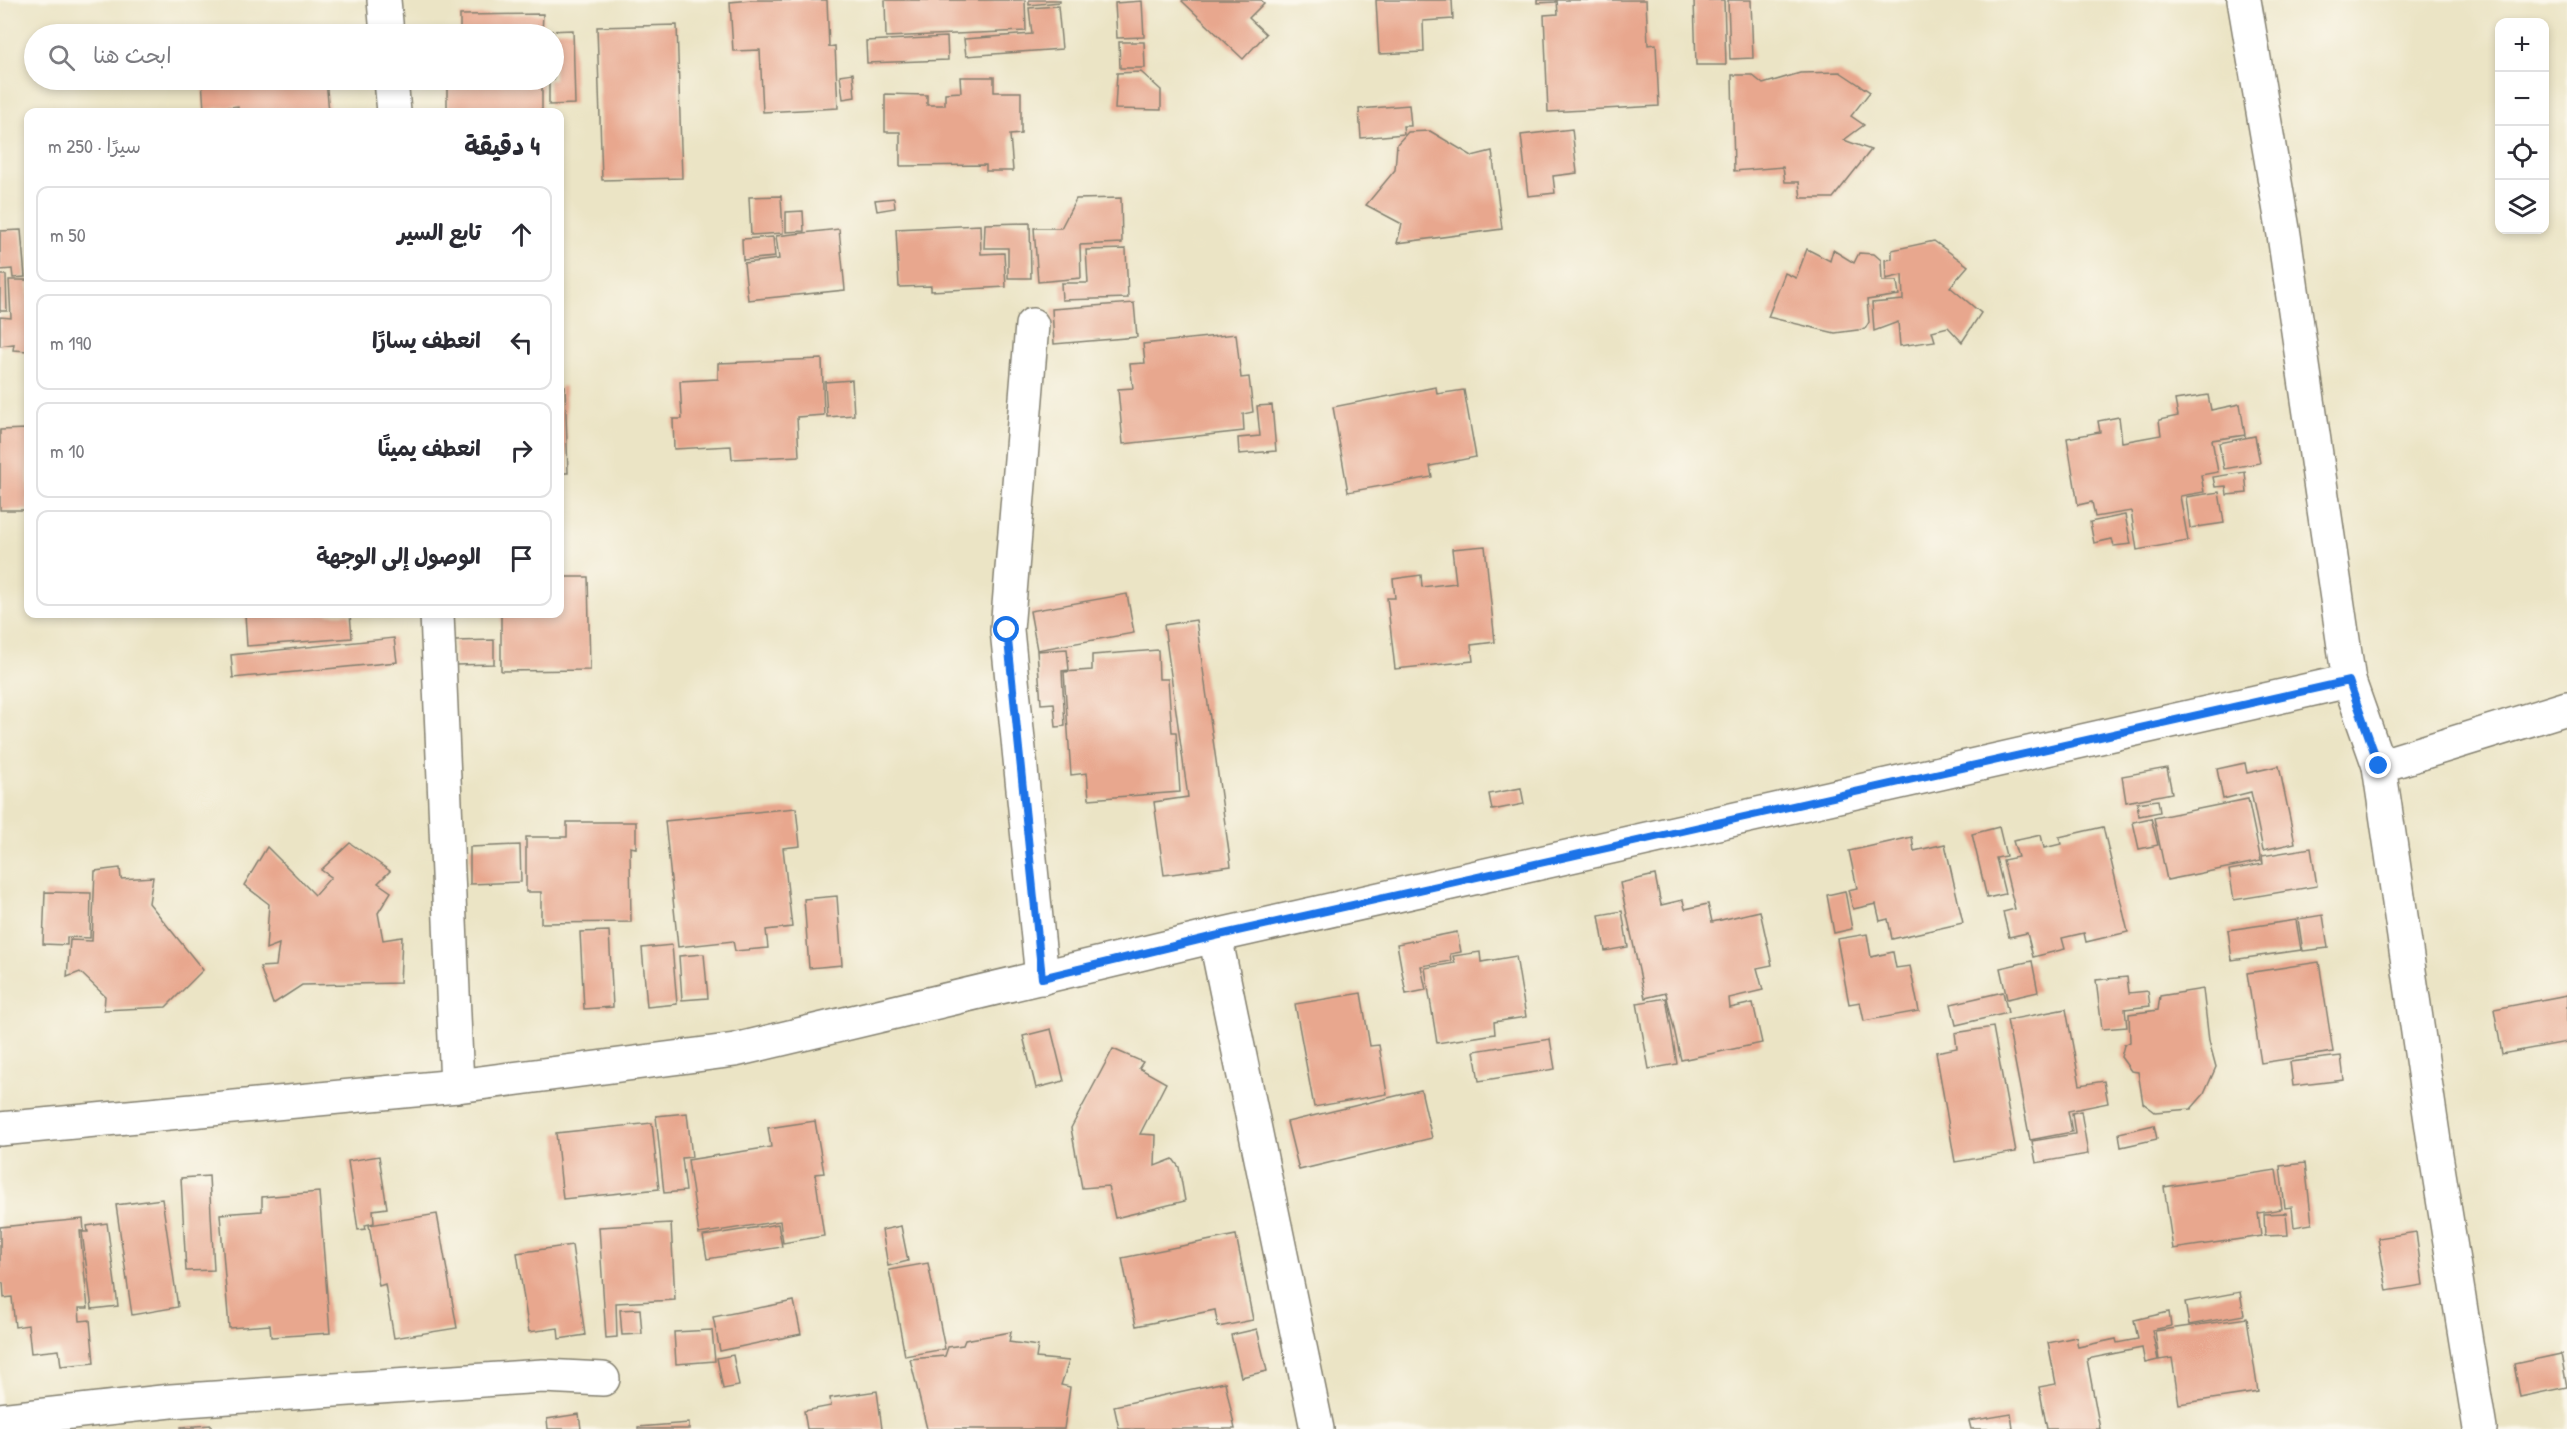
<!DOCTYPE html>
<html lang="ar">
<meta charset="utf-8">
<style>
:root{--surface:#fff;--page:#f7f7f7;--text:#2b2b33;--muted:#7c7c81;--line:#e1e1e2}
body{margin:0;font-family:"Patrick Hand","Playpen Sans Arabic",sans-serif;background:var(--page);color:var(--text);direction:rtl}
.controls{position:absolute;right:18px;top:18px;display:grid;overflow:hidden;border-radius:12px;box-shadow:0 3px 9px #0003}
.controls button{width:54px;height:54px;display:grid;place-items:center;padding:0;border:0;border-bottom:2px solid var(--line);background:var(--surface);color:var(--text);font:30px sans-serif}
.stop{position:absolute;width:18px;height:18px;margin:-14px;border:4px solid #1a73e8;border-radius:50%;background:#fff}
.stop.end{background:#1a73e8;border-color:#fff;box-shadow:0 2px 6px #0008}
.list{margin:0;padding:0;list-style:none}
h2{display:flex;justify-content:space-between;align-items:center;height:78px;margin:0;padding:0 24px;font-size:26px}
h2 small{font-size:20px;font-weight:400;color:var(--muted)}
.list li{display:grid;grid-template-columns:39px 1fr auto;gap:18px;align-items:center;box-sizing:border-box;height:96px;margin:0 12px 12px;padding:0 12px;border:2px solid var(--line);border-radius:12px}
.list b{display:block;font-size:22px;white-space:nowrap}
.list em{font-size:20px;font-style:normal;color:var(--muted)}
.icon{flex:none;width:33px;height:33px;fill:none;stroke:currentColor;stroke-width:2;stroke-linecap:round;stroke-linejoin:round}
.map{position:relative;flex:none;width:2567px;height:1429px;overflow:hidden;direction:ltr}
.search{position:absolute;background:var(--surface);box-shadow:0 3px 9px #0003;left:24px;top:24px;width:540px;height:66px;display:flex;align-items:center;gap:15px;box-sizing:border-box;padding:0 21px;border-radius:33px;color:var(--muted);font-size:22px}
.panel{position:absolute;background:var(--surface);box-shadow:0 3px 9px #0003;left:24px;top:108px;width:540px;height:510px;border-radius:12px;direction:rtl}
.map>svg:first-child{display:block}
.building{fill:#e8a78e}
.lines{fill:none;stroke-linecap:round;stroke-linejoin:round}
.minor-casing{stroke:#848070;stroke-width:36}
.minor{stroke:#fff;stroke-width:33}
.route{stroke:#1a73e8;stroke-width:8}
</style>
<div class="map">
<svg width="2567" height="1429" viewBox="0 0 2567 1429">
<rect width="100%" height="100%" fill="#fbf7ec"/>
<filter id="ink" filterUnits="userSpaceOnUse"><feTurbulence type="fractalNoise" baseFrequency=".0167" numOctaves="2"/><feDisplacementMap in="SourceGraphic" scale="12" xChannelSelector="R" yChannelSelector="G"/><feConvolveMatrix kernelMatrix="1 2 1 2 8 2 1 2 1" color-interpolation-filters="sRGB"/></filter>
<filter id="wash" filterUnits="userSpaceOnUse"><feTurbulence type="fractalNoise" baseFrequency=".008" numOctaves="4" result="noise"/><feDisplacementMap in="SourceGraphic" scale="24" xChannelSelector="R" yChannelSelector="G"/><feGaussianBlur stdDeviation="1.35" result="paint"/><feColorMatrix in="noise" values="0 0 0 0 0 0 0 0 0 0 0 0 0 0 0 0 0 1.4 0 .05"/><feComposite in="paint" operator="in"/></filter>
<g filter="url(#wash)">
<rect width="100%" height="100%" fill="#ebe4c5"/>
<g id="blocks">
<g class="building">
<path d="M752,0H827L829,47L835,46L838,108L763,112L760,50L733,51L730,2Z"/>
<path d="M885,0H1025L1026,31L886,37Z"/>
<path d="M1029,0H1060V2L1029,5Z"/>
<path d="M1183,0H1261L1264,3L1249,18L1266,34L1243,59L1182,1Z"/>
<path d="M1376,0H1452L1453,19L1423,21L1424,52L1379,54Z"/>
<path d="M1537,0H1556V2L1537,3Z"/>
<path d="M1557,0H1646L1648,45L1656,44L1659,106L1548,112L1544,15L1558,14Z"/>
<path d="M1694,0H1724L1726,65H1696Z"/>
<path d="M1728,0H1751L1753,58L1730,59Z"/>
<path d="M1142,1L1144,37L1117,38L1115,3Z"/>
<path d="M1058,6L1062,49L966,56L964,39L1032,34L1029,8Z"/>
<path d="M543,14L542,34H460V15Z"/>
<path d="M677,25L682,178L602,180L597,27Z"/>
<path d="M573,30L575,104L549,105V80H554V34H547V31Z"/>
<path d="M947,37L948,60L867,63L866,41Z"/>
<path d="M1119,42H1144L1145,68H1120Z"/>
<path d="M1141,72L1161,90V110L1115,109L1117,73Z"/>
<path d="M1840,72L1870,92L1851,116L1864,125L1844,140L1871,150L1833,198H1801L1799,182H1785L1783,167L1734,171L1732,75H1752L1763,84L1800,73Z"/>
<path d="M853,73L855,97L843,99L840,75Z"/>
<path d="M960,77H994V92H1021V134L1010,135L1013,171H986V165L900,166V132H885V94L927,95V105H945V93L961,92Z"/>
<path d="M202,80H326L329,112H238V106L204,110Z"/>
<rect x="447" y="80" width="95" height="30"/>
<path d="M1409,105L1411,126H1403L1404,134L1361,138L1359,109Z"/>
<path d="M1572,129L1577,173L1553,176L1555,193L1528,196L1521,135Z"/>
<path d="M1430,131L1472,156L1492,151L1502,229L1397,243L1402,224L1366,205L1395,170L1397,144L1408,132Z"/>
<path d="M781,196L783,233L751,235L749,197Z"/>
<path d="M894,198L895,208L877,211L875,200Z"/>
<path d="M1121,198L1122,243L1080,245L1081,278L1038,282L1034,228H1061L1076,199Z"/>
<path d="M803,211L804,231L786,232V212Z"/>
<path d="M1030,223L1031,278H1008V248H984L985,224Z"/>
<path d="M980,225L981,254L1004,253L1006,287L931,291V286L899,287L896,229Z"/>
<path d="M839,229L845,290L748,300L744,263L779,259L776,236Z"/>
<path d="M21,230L25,277L13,278L12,269L0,270V231Z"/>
<path d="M773,237L775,257L743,260L742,239Z"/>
<path d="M1934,241L1968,266L1950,287L1981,313L1962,342L1948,327L1932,331L1935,341L1900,346L1898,322L1874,331L1872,303L1903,300L1902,275L1886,279L1885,260L1892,259V250Z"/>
<path d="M1126,249L1128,298L1062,300L1061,283H1088L1086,250Z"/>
<path d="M1807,249L1830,261L1833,250L1854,263L1859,253L1874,254L1881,260L1882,281H1897L1899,295L1867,300L1869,322L1865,329L1835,333L1768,317L1785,273L1796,278Z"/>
<path d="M0,275H6L7,311H0Z"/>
<path d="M9,280H28V351L13,350L14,344L0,346V317L11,318Z"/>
<path d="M1134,303L1137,337L1054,344L1052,309Z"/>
<path d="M1236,334L1241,378L1249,377L1253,412L1243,414L1244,431L1123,444L1118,389L1133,388L1130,364L1145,363L1143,344Z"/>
<path d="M822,359L824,415L797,417L799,456L732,459L731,446L674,449L673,419H682L680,381L718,379V363Z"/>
<path d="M852,380L854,415L827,417L825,382Z"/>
<path d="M565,386L568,473H560V387Z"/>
<path d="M1436,387L1437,394L1464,390L1476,457L1430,466L1432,477L1348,492L1333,407Z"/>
<path d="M2208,395L2211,410L2240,404L2245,435L2212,440L2218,472L2201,475L2204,492L2180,496L2188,541L2137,550L2131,511L2095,517L2092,502L2078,505L2067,438L2100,432L2098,421L2119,417L2122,442L2161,435L2159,420L2178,416L2175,400Z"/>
<path d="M1272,405L1276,451L1239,454L1238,438L1260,436L1257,406Z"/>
<path d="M28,429V510H0V430Z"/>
<path d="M2255,436L2260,463L2224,469L2219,443Z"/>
<path d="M2245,472L2247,493L2227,495L2226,486L2215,487L2213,477Z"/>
<path d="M2219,492L2224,523L2190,528L2186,497Z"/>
<path d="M2125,515L2131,544L2114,546L2112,539L2094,543L2090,522Z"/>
<path d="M1485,546L1495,642L1471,645L1473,661L1395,669L1387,598H1395L1393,579L1421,575L1422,587L1456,583L1452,549Z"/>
<path d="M560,577H588L590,670L501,671V614H560Z"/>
<path d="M1127,594L1134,633L1037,650L1030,611Z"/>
<path d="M245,614H350L352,638L247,646Z"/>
<path d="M1196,620L1231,866L1164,875L1154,802L1188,797L1164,625Z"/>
<path d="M394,638L397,662L233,678L231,655Z"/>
<path d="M494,640V664L455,665V641Z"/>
<path d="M1067,649L1069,670L1062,671L1065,726L1056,727L1054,703L1041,704L1037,651Z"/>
<path d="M1158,650L1159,679H1168L1172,732H1176L1180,792L1089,799L1087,773L1071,775L1064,672L1092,670V655Z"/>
<path d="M2245,763L2247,773L2279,766L2295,843L2263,850L2251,792L2223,799L2217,769Z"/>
<path d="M2167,768L2172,793L2126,802L2122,776Z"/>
<path d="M1521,788L1524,804L1492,810L1489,794Z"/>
<path d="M2248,799L2261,861L2167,880L2154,818Z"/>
<path d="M2158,800L2160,812L2139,816L2137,803Z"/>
<path d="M796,808L800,846L783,848L792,927L766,930L768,948L735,951L733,941L678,947L665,821Z"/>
<path d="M2151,818L2158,845L2139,849L2133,822Z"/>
<path d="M567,822H636V848L630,847L631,922L541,923V892H526V837H567Z"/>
<path d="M1999,827L2006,856L1996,858L2005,894L1987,898L1972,834Z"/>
<path d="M2103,827L2128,932L2086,942L2084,933L2062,938L2065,949L2033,957L2027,933L2009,937L2003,912L2015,909L2003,860L2018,857L2013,841L2041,835L2044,848L2061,844L2059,837Z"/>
<path d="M1912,837L1914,851L1945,844L1963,923L1892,939L1888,919L1880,921L1876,904L1853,909L1848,890L1857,888L1849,851Z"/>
<path d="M350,843L390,871L378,883L391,892L378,913L383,940L402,937L400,983L302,985L273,1004L260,967L276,966L279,944L266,949L269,904L244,885L267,847L315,895L331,877L321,870Z"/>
<path d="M520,845L521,882L470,884V847Z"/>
<path d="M2311,848L2317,886L2234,900L2229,870L2263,864L2262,856Z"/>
<path d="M120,868L121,879L153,877L149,903L203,970L166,1007L104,1010L105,996L80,972L67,977L70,940L92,941L95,871Z"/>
<path d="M1655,875L1661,905L1683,900L1685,909L1708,904L1712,922L1760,911L1772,965L1757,968L1763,990L1729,998L1730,1008L1753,1003L1762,1043L1681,1060L1666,993L1645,998L1620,883Z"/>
<path d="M1845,891L1852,929L1834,933L1827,895Z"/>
<path d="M45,892L91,893L90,938L67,937V945L43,944Z"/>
<path d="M837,896L842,965L809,968L804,899Z"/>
<path d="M1622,911L1628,947L1605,951L1599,915Z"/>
<path d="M2323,915L2328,948L2303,951L2298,919Z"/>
<path d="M2296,920L2301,950L2232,960L2228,930Z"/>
<path d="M609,931L613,1007L584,1009L580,932Z"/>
<path d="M1457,932L1461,952L1450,954L1451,961L1421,966L1426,990L1406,994L1397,944Z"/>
<path d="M1867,934L1871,957L1893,952L1896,968L1910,966L1919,1011L1864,1021L1860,1002L1849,1004L1837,939Z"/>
<path d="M672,945L677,1004L647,1007L642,948Z"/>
<path d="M1480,952L1481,962L1516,956L1526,1017L1494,1022L1495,1034L1437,1043L1425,968L1455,963L1453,956Z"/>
<path d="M704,954L708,998L682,1000L679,956Z"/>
<path d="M2032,961L2038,992L2007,999L2000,968Z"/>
<path d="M2319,962L2333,1052L2261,1063L2247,973Z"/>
<path d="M2127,977L2129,993L2148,991L2150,1006L2125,1009L2127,1027L2102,1029L2096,980Z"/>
<path d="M2203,989L2209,1041L2216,1067L2204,1094L2191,1109L2155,1112L2143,1103L2138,1072L2131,1071L2121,1057L2124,1045L2130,1042L2129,1014L2158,1010L2160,996Z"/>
<path d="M2003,992L2008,1013L1956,1025L1951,1004Z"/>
<path d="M1361,993L1370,1046L1379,1045L1387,1094L1314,1107L1295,1004Z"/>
<path d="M2567,995V1042L2502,1054L2494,1009Z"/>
<path d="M1666,998L1677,1064L1649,1069L1637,1003Z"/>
<path d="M2066,1009L2080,1085L2104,1081L2108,1103L2068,1111L2072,1132L2030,1140L2007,1020Z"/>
<path d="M1993,1027L2016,1152L1955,1162L1936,1052L1957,1048L1955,1033Z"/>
<path d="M1051,1029L1064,1081L1036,1088L1023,1036Z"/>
<path d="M1550,1039L1555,1069L1479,1081L1474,1051Z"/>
<path d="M1113,1049L1143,1062L1139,1068L1166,1083L1140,1134L1156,1135L1155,1166L1173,1159L1179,1167L1185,1201L1115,1218L1108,1186L1082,1188L1071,1128Z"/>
<path d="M2341,1056L2344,1080L2293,1086L2290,1062Z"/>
<path d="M1421,1090L1432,1138L1299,1170L1287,1122Z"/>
<path d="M2081,1111L2088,1154L2036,1163L2032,1141L2075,1134L2072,1113Z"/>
<path d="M687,1113L692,1157L682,1158L686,1191L664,1193L656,1116Z"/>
<path d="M815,1121L824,1173L815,1174L824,1236L783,1243L780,1221L699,1234L688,1160L771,1147L768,1128Z"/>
<path d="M652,1123L659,1189L563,1199L556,1133Z"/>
<path d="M2154,1125L2157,1139L2121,1147L2119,1133Z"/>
<path d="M379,1156L387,1208L373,1210L374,1223L365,1225L366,1229L358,1230L348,1161Z"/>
<path d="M2305,1163L2312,1224L2294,1227L2292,1207L2285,1208L2280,1166Z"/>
<path d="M2276,1170L2282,1209L2258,1213L2261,1236L2173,1249L2164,1187Z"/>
<path d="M209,1176L214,1270L186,1271L181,1178Z"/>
<path d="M319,1192L330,1333L271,1337L270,1325L229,1328L220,1214L262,1211V1197Z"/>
<path d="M162,1199L178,1307L132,1315L116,1205Z"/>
<path d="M2286,1213L2288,1235L2265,1236L2264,1214Z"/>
<path d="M437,1214L457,1328L394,1338L385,1284L379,1286L369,1225Z"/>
<path d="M83,1219L84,1231H80L88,1308H79L80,1321L90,1320L94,1363L61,1366L59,1350L31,1353L28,1325L15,1327L12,1297L4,1298L3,1283H0V1227Z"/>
<path d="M107,1223L118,1306L92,1309L82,1232H88L87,1226Z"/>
<path d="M671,1223L675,1300L616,1303L617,1337L606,1338L599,1227Z"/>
<path d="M778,1224L782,1247L707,1259L703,1236Z"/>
<path d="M901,1226L908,1261L888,1266L882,1230Z"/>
<path d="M2416,1232L2423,1285L2387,1291L2378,1238Z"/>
<path d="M1236,1235L1253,1320L1218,1327L1215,1310L1136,1326L1122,1258Z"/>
<path d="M572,1245L585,1335L559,1339L558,1328L529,1332L517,1253Z"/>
<path d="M928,1263L945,1349L905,1356L889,1270Z"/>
<path d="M2240,1292L2244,1315L2189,1325L2185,1302Z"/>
<path d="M794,1301L801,1334L720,1351L713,1317Z"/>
<path d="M640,1309L642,1334L622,1335L620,1310Z"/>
<path d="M2169,1312L2171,1326L2152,1330L2158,1360L2145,1363L2142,1348L2087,1359L2100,1429H2047L2039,1387L2056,1384L2048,1343L2076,1337L2078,1347L2116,1339L2117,1343L2138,1339L2134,1320Z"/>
<path d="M2247,1318L2258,1392L2179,1404L2172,1358L2159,1360L2155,1331Z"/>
<path d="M1257,1329L1267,1371L1241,1377L1231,1335Z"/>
<path d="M712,1330L715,1361L676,1364L674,1332Z"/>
<path d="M1011,1332L1009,1342L1038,1346L1036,1358L1069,1361L1061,1385L1070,1387L1064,1429H927L910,1359L945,1356L948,1347L963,1345L965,1340Z"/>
<path d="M2561,1354L2567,1387L2520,1397L2514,1364Z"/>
<path d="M733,1355L739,1386L723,1389L717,1358Z"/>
<path d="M1225,1382L1235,1429H1119L1114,1406Z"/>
<path d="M877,1391L882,1429H807L804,1411L831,1406L830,1398Z"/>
<path d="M579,1414L581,1429H548L547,1419Z"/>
<path d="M2011,1414L2013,1429H1971L1969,1421Z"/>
<path d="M689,1423V1429H638V1427Z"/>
<path d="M211,1425V1429H181V1427Z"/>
</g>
</g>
</g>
<g filter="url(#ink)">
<use href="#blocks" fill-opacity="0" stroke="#848070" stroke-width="1.5"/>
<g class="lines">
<g class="minor-casing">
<g id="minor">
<path d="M384,0L387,34"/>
<path d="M2244,0L2284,235L2349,681L2379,766L2436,1155L2480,1429"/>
<path d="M391,80L394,112"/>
<path d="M1032,325L1007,630L1042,978"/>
<path d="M437,614L457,1086"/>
<path d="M2379,766L2567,708"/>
<path d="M1215,936L1317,1429"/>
<path d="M0,1129L457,1086L735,1050L1215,936L2349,681"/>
<path d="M0,1420L171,1401L543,1376L603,1379"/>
</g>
</g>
<use href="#minor" class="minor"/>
</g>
</g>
<g class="lines" filter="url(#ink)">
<path class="route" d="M1007,630L1042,978L1215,936L2349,681L2379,766"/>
</g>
</svg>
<div class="controls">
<button>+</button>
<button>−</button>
<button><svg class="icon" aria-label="locate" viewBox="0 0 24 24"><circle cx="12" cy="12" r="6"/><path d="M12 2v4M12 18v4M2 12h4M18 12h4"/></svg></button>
<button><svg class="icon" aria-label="layers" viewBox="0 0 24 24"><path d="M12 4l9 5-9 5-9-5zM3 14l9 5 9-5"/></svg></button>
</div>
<div class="stop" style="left:1007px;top:630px"></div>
<div class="stop end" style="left:2379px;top:766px"></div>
<div class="search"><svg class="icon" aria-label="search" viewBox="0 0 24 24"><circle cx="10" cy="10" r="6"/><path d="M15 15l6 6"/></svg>ابحث هنا</div>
<section class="panel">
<h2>4 دقيقة<small>سيرًا · 250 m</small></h2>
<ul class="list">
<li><svg class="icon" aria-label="ahead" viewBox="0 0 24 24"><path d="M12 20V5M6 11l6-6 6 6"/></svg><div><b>تابع السير</b></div><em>50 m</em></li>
<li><svg class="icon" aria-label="left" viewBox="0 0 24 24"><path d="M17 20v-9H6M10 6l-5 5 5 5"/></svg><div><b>انعطف يسارًا</b></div><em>190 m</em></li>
<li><svg class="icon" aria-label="right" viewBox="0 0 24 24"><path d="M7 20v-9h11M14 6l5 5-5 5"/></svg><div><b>انعطف يمينًا</b></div><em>10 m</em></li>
<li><svg class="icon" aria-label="arrive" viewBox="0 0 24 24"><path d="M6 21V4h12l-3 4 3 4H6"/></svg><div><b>الوصول إلى الوجهة</b></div></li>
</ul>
</section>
</div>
